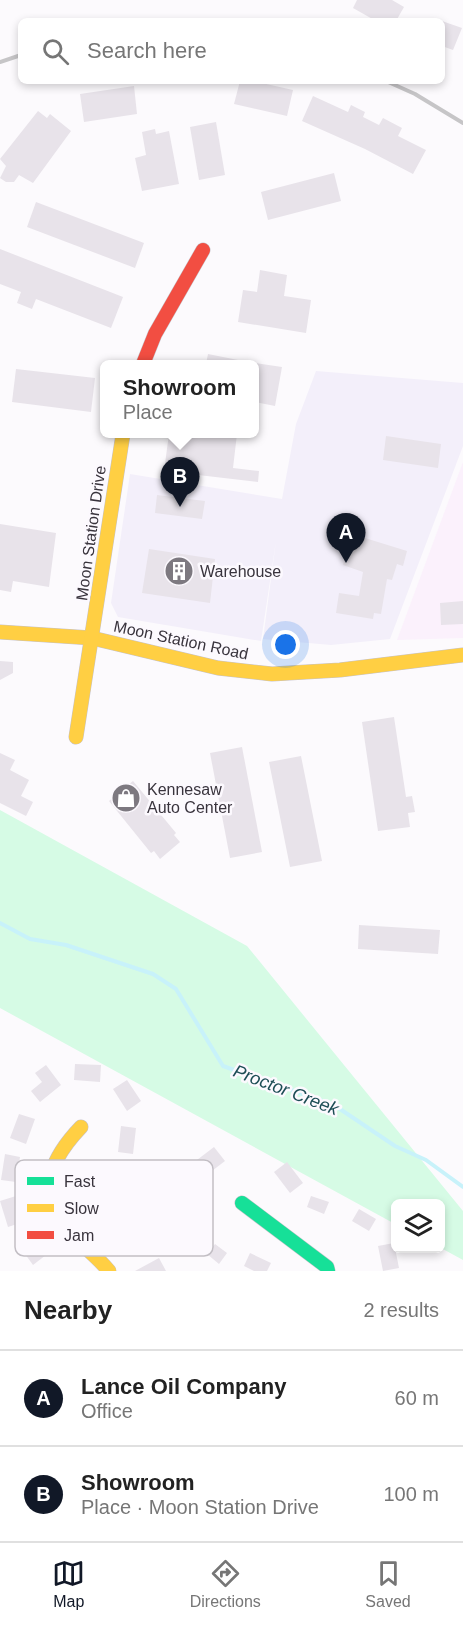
<!DOCTYPE html>
<meta charset="utf-8">
<style>
:root{--surface:#fff;--page:#f6f6f6;--text:#222;--muted:#767676;--line:#e0e0e0;--accent:#111827}
body{margin:0;font-family:Helvetica,sans-serif;background:var(--page);color:var(--text)}
.controls{position:absolute;right:18px;bottom:18px;display:grid;overflow:hidden;border-radius:9px;box-shadow:0 3px 9px #0003}
.controls button{width:54px;height:54px;display:grid;place-items:center;padding:0;border:0;border-bottom:2px solid var(--line);background:var(--surface);color:var(--text);font:30px sans-serif}
.you{position:absolute;left:286px;top:645px;width:21px;height:21px;margin:-15px;border:4px solid #fff;border-radius:50%;background:#1a73e8;box-shadow:0 0 0 9px #1a73e833}
.badge{display:grid;place-items:center;width:39px;height:39px;border-radius:50%;background:var(--accent);color:#fff;font-size:20px;font-weight:700}
.pin{position:absolute;translate:-50% -50px;filter:drop-shadow(0 2px 3px #0008)}
.pin::after{content:'';position:absolute;top:32px;width:21px;height:18px;background:inherit;clip-path:polygon(0 0,100% 0,50% 100%)}
.popup{position:absolute;left:100px;top:360px;width:159px;height:78px;box-sizing:border-box;display:grid;place-content:center;border-radius:9px;background:var(--surface);filter:drop-shadow(0 2px 4px #0005);font-size:20px;white-space:nowrap;color:var(--muted)}
.popup b{font-size:22px;color:var(--text)}
.popup::after{content:'';position:absolute;left:50%;top:100%;margin-left:-12px;border:12px solid transparent;border-top-color:var(--surface)}
.list{margin:0;padding:0;list-style:none}
h2{display:flex;justify-content:space-between;align-items:center;height:78px;margin:0;padding:0 24px;font-size:26px}
h2 small{font-size:20px;font-weight:400;color:var(--muted)}
.list li{display:grid;grid-template-columns:39px 1fr auto;gap:18px;align-items:center;box-sizing:border-box;height:96px;padding:0 24px;border-top:2px solid var(--line)}
.list b{display:block;font-size:22px;white-space:nowrap}
.list p{margin:0;font-size:20px;white-space:nowrap;color:var(--muted)}
.list em{font-size:20px;font-style:normal;color:var(--muted)}
.icon{flex:none;width:33px;height:33px;fill:none;stroke:currentColor;stroke-width:2;stroke-linecap:round;stroke-linejoin:round}
.map{position:relative;flex:none;width:463px;height:1271px;overflow:hidden}
.search{position:absolute;background:var(--surface);box-shadow:0 3px 9px #0003;left:18px;right:18px;top:18px;height:66px;display:flex;align-items:center;gap:15px;box-sizing:border-box;padding:0 21px;border-radius:9px;color:var(--muted);font-size:22px}
.sheet{height:270px;background:var(--surface)}
nav{display:flex;justify-content:space-around;align-items:center;box-sizing:border-box;height:84px;border-top:2px solid var(--line);background:var(--surface);font-size:16px;color:var(--muted)}
nav a{display:grid;justify-items:center;gap:3px}
nav .on{color:var(--accent)}
.map>svg:first-child{display:block}
.commercial{fill:#f3effa}
.industrial{fill:#fbf1fc}
.green{fill:#d6fbe5}
.lines{fill:none;stroke-linecap:round;stroke-linejoin:round}
.stream{stroke:#c8f2fa;stroke-width:4}
.building{fill:#e8e3ea}
.fast-casing{stroke:#c6c2c8;stroke-width:15}
.slow-casing{stroke:#c6c2c8;stroke-width:15}
.jam-casing{stroke:#c6c2c8;stroke-width:15}
.fast{stroke:#16e098;stroke-width:14}
.slow{stroke:#ffcf43;stroke-width:14}
.jam{stroke:#f24e42;stroke-width:14}
.rail{stroke:#c6c5c7;stroke-width:4}
.labels{text-anchor:middle;dominant-baseline:central;stroke-width:5;stroke-linejoin:round;paint-order:stroke}
.street-label{font-size:16px;fill:#39343d;stroke:#fcf9fe}
.poi-label{font-size:16px;fill:#39343d;stroke:#fcf9fe;text-anchor:start}
.water-label{font-size:18px;font-style:italic;fill:#1c4d55;stroke:#fcf9fe}
.key{fill:#fcf9fe;stroke:#c2bec4;stroke-width:1.5}
.key-label{font-size:16px;fill:#39343d}
</style>
<div class="map">
<svg width="463" height="1271" viewBox="0 0 463 1271">
<rect width="100%" height="100%" fill="#fcfafd"/>
<path class="commercial" d="M316,371L463,383V446L390,639L331,645L263,639L276,541L261,641L118,617L111,603L130,474L282,499L296,424Z"/>
<path class="industrial" d="M463,462V638L397,640Z"/>
<path class="green" d="M0,810L247,946L463,1211V1260L441,1248L440,1204H396L395,1224L0,1008Z"/>
<g class="lines">
<path class="stream" d="M0,923L30,939L66,945L153,974L176,989L223,1066L334,1105L395,1146L426,1160L463,1187"/>
</g>
<g class="building">
<path d="M357,0H392L404,7L396,21H376L353,8Z"/>
<path d="M442,21L462,28L453,50L442,46Z"/>
<path d="M240,81H253L293,90L287,116L234,104Z"/>
<path d="M134,86L137,114L84,122L80,94Z"/>
<path d="M313,96L348,112L351,105L365,112L363,117L379,125L383,118L402,128L398,136L426,150L413,174L365,149L302,121Z"/>
<path d="M38,111L47,118L50,114L71,131L33,183L19,175L14,182H6L0,178L6,166L0,159Z"/>
<path d="M216,122L225,175L199,180L190,127Z"/>
<path d="M155,129L156,134L169,131L179,184L142,191L135,158L146,155L142,132Z"/>
<path d="M334,173L341,201L268,220L261,192Z"/>
<path d="M36,202L144,243L135,268L27,227Z"/>
<path d="M0,249L123,297L111,328L36,299L32,309L17,303L21,292L0,284Z"/>
<path d="M260,270L287,275L284,296L311,300L306,333L238,322L243,290L257,292Z"/>
<path d="M208,354L238,360V364H206Z"/>
<path d="M255,363L282,367L275,406L255,402Z"/>
<path d="M16,369L95,378L91,412L12,402Z"/>
<path d="M169,434H237L233,468L259,471L258,482L164,471Z"/>
<path d="M386,436L441,444L438,468L383,460Z"/>
<path d="M157,495L205,501L202,519L155,513Z"/>
<path d="M0,524L56,533L49,587L13,581L11,592L0,590Z"/>
<path d="M352,534L407,551L403,566L397,564L392,580L387,579L381,614L374,613L373,619L336,613L339,593L359,596L363,572L343,565Z"/>
<path d="M149,549L215,559L210,603L142,593Z"/>
<path d="M463,601V624L441,625L440,603Z"/>
<path d="M0,661L13,662V673L0,680Z"/>
<path d="M394,717L406,797L412,796L415,812L408,813L410,827L378,831L362,722Z"/>
<path d="M242,747L262,852L230,858L210,753Z"/>
<path d="M0,753L15,760L10,770L29,780L21,796L33,802L26,816L0,803Z"/>
<path d="M301,756L322,861L290,867L269,762Z"/>
<path d="M133,781L176,833L174,835L180,842L160,859L154,851L151,853L109,801Z"/>
<path d="M359,925L440,930L438,954L358,949Z"/>
<path d="M75,1064L101,1065L100,1082L74,1080Z"/>
<path d="M46,1065L61,1085L40,1102L31,1091L42,1082L35,1073Z"/>
<path d="M127,1080L141,1101L127,1111L113,1089Z"/>
<path d="M19,1114L35,1119L26,1144L10,1138Z"/>
<path d="M121,1126L136,1128L133,1154L118,1152Z"/>
<path d="M214,1147L225,1161L204,1177L193,1163Z"/>
<path d="M5,1154L20,1157L16,1182L1,1180Z"/>
<path d="M287,1162L303,1183L290,1193L274,1172Z"/>
<path d="M93,1181L99,1207L84,1211L77,1185Z"/>
<path d="M16,1196L23,1222L8,1227L0,1201Z"/>
<path d="M311,1196L329,1202L324,1214L307,1207Z"/>
<path d="M184,1200H199L200,1225H184Z"/>
<path d="M359,1209L376,1219L369,1231L352,1221Z"/>
<path d="M127,1222L144,1240L132,1252L115,1233Z"/>
<path d="M30,1233L46,1255L33,1265L17,1243Z"/>
<path d="M394,1243L399,1268L383,1271L378,1246Z"/>
<path d="M215,1244L227,1253L219,1264L207,1254Z"/>
<path d="M250,1253L271,1263L267,1271H254L244,1266Z"/>
<path d="M159,1258L166,1271H135Z"/>
</g>
<g class="lines">
<g class="fast-casing">
<path id="fast" d="M242,1203L327,1267L328,1271"/>
</g>
<g class="slow-casing">
<g id="slow">
<path d="M0,632L92,638L218,668L272,674L340,670L463,655"/>
<path d="M76,737L123,434"/>
<path d="M81,1127C55,1154 34,1191 63,1225C77,1242 95,1254 109,1271"/>
</g>
</g>
<g class="jam-casing">
<path id="jam" d="M143,364L155,334L203,250"/>
</g>
<use href="#fast" class="fast"/>
<use href="#slow" class="slow"/>
<use href="#jam" class="jam"/>
<g class="rail">
<path d="M0,62L21,55"/>
<path d="M386,81L415,94L463,123"/>
</g>
</g>
<defs>
<g id="building-disc" transform="scale(1.5)"><circle r="9.5" fill="#7d7980" stroke="#fcf9fe"/><path d="M-4-6H4V6H1V3H-1V6H-4ZM-2.5-4.3h1.7v1.8h-1.7ZM.8-4.3h1.7v1.8H.8ZM-2.5-1h1.7V.8h-1.7ZM.8-1h1.7V.8H.8Z" fill="#fff"/></g>
<g id="shop-disc" transform="scale(1.5)"><circle r="9.5" fill="#7d7980" stroke="#fcf9fe"/><path d="M-5-2.5h2.3a2.7 3.5 0 0 1 5.4 0H5L5.5 6h-11ZM-1.5-2.5h3a1.5 2.3 0 0 0-3 0Z" fill="#fff"/></g>
</defs>
<g fill-rule="evenodd">
<use href="#building-disc" x="179" y="571"/>
<use href="#shop-disc" x="126" y="798"/>
</g>
<g class="labels">
<g class="street-label">
<text transform="translate(91 533) rotate(-82)">Moon Station Drive</text>
<text transform="translate(181 640) rotate(12)">Moon Station Road</text>
</g>
<g class="poi-label">
<text x="200" y="571">Warehouse</text>
<text x="147" y="789">Kennesaw<tspan x="147" dy="18">Auto Center</tspan></text>
</g>
<g class="water-label">
<text transform="translate(286 1090) rotate(21)">Proctor Creek</text>
</g>
</g>
<rect x="15" y="1160" width="198" height="96" rx="9" class="key"/>
<rect x="27" y="1177" width="27" height="8" fill="#16e098"/>
<rect x="27" y="1204" width="27" height="8" fill="#ffcf43"/>
<rect x="27" y="1231" width="27" height="8" fill="#f24e42"/>
<g class="key-label">
<text x="64" y="1187">Fast</text>
<text x="64" y="1214">Slow</text>
<text x="64" y="1241">Jam</text>
</g>
</svg>
<div class="controls">
<button><svg class="icon" aria-label="layers" viewBox="0 0 24 24"><path d="M12 4l9 5-9 5-9-5zM3 14l9 5 9-5"/></svg></button>
</div>
<div class="you"></div>
<div class="pin badge" style="left:346px;top:563px">A</div>
<div class="pin badge" style="left:180px;top:507px">B</div>
<div class="popup"><b>Showroom</b>Place</div>
<div class="search"><svg class="icon" aria-label="search" viewBox="0 0 24 24"><circle cx="10" cy="10" r="6"/><path d="M15 15l6 6"/></svg>Search here</div>
</div>
<section class="sheet">
<h2>Nearby<small>2 results</small></h2>
<ul class="list">
<li><span class="badge">A</span><div><b>Lance Oil Company</b><p>Office</p></div><em>60 m</em></li>
<li><span class="badge">B</span><div><b>Showroom</b><p>Place · Moon Station Drive</p></div><em>100 m</em></li>
</ul>
</section>
<nav>
<a class="on"><svg class="icon" aria-label="map" viewBox="0 0 24 24"><path d="M3 6l6-2 6 2 6-2v14l-6 2-6-2-6 2zM9 4v14M15 6v14"/></svg>Map</a>
<a><svg class="icon" aria-label="directions" viewBox="0 0 24 24"><path d="M12 3l9 9-9 9-9-9zM9 14v-3h6M13 9l2 2-2 2"/></svg>Directions</a>
<a><svg class="icon" aria-label="saved" viewBox="0 0 24 24"><path d="M7 4h10v16l-5-4-5 4z"/></svg>Saved</a>
</nav>
